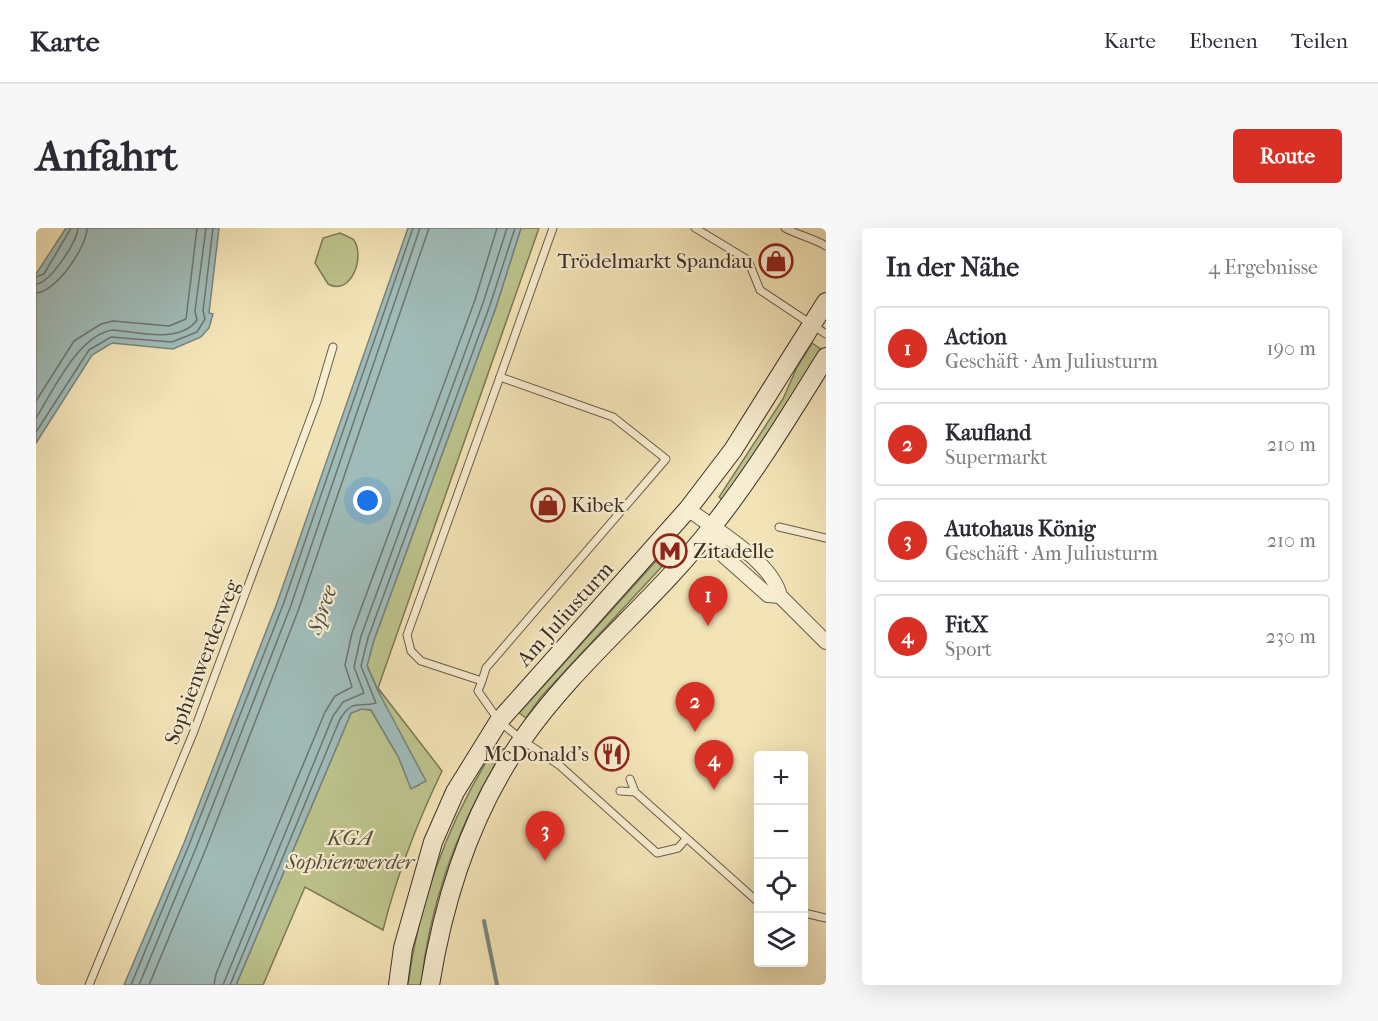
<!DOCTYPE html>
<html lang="de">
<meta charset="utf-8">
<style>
:root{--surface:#fff;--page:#f7f7f7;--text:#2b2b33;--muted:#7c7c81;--line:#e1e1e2;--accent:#d93025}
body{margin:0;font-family:"IM FELL French Canon",serif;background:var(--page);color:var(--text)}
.controls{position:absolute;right:18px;bottom:18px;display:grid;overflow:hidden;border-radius:6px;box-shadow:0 6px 24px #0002}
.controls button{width:54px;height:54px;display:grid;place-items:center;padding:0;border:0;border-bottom:2px solid var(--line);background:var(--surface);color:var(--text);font:30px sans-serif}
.you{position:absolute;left:332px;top:273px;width:21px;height:21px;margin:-15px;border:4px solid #fff;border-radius:50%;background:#1a73e8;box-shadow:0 0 0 9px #1a73e833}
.badge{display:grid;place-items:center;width:39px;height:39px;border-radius:50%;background:var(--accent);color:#fff;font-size:20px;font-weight:700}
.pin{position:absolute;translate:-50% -50px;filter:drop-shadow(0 2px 3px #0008)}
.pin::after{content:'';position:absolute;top:32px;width:21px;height:18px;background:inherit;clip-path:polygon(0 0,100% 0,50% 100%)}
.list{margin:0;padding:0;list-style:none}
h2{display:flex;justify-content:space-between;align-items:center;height:78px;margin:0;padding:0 24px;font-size:26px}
h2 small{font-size:20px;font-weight:400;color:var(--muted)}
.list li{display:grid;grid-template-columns:39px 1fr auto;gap:18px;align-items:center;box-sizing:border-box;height:84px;margin:0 12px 12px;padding:0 12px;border:2px solid var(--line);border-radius:6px}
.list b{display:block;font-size:22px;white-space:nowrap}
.list p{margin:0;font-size:20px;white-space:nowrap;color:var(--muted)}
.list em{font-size:20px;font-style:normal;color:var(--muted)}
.icon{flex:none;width:33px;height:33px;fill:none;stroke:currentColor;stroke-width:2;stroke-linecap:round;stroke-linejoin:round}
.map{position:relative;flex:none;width:790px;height:757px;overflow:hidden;border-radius:6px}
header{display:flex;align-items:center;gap:36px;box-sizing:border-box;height:84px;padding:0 30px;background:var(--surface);border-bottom:2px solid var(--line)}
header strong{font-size:28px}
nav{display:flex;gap:33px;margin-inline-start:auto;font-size:21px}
.intro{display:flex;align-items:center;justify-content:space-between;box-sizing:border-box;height:144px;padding:0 36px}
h1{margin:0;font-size:42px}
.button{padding:15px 27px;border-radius:6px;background:var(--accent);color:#fff;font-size:21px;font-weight:700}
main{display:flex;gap:36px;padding:0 36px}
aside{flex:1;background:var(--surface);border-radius:6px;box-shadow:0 6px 24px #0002}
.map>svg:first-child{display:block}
.green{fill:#bdc48d;stroke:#7c795a;stroke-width:1.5}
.water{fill:#a0bcb9;stroke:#78837f;stroke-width:1.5}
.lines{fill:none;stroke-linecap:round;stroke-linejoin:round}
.shore{stroke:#6e7570;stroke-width:1.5}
.stream{stroke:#78837f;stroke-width:4}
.lane-casing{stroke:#695c4b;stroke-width:9}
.street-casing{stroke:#695c4b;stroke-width:16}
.secondary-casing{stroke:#3b2e27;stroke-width:20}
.lane{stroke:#f7edd0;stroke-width:7}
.street{stroke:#f7edd0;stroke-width:14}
.secondary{stroke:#f7edd0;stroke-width:18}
.labels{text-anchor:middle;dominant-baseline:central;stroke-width:4.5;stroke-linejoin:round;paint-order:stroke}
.poi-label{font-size:21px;fill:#3b2e27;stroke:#f7edd0;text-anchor:end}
.street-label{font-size:21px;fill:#3b2e27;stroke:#f7edd0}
.park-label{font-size:21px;font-style:italic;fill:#554c3b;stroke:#f7edd0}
.water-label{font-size:22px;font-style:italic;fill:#54524c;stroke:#f7edd0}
</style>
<header>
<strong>Karte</strong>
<nav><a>Karte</a><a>Ebenen</a><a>Teilen</a></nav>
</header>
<div class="intro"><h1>Anfahrt</h1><a class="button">Route</a></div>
<main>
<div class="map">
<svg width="790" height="757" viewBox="0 0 790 757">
<rect width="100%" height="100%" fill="#f3e4b7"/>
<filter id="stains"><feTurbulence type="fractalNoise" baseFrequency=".00333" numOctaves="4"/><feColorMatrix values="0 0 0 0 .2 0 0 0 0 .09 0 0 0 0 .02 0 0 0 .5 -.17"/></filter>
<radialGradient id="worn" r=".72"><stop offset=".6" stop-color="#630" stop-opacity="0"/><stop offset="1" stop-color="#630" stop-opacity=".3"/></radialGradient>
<g class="green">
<path d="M485,0H503L342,460L406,543C381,595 361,646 347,702L269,659L227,757H200L315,485L325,481L335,482L363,530L375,560L383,557L331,437L338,412L460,79Z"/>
<path d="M304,5L317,11C330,26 316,69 292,56L279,35L287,10Z"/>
<path d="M776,115L786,122L687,272L683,269L747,171L761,139Z"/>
<path d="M638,313L644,319L505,469L490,490L483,485Z"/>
<path d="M461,516L468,521C424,593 394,672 385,757H372C383,670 414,590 461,516Z"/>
</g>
<g class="water">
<path d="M30,0H183L173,85L177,86L173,100L165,109L137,121L76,115L56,127L0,215V46Z"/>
<path d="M372,0H485L460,79L338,412L331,438L342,463L390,553L375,561L363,530L335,482L325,481L315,485L200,757H88L148,615L241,375Z"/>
</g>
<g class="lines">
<g class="shore">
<path d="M0,49L8,46L35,0"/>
<path d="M0,56C14,55 41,14 42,0"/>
<path d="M0,65C20,64 51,19 51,0"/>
<path d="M0,173L38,113L65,96L77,93L133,98L150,91L161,0"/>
<path d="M0,190C17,163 43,106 77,102C101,104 144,116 161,92L159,83L170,0"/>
<path d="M0,204L53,122L75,109L136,114L161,104L169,91L167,83L177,0"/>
<path d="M95,757L153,617L247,377L377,0"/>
<path d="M103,757L160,620L254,380L384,0"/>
<path d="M113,757L169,623L262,383L393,0"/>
<path d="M178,757L180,746L289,484L299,468L316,459L309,437L316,405L439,72L461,0"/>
<path d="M187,757L297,488L307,474L328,465L318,439L325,408L447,75L471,0"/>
<path d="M194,757L304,491C317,470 323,480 340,475L325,438L332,410L454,77L479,0"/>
</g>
<path class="stream" d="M448,693L461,757"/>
<g class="lane-casing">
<g id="lane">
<path d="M659,0L712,32L724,62L790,106"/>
<path d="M749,0C764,8 777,10 790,18"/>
<path d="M464,149L517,0"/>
<path d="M743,299L790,310"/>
<path d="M446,453L450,440L630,231L577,189L464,149L371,407L375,423L385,433L446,453L442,463L463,493L486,512L523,537L621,625L642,620L650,611"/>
<path d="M584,563L599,564L594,551"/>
<path d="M599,564L722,674"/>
<path d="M768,685L790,690"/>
<path d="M53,757L158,503L281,173L297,119"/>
</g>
</g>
<g class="street-casing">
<g id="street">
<path d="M652,281C679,302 736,333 744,368L790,414"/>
<path d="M676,300L687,327L732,367L744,368"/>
</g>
</g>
<g class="secondary-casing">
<g id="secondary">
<path d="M362,757L367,720L397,614L419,564L463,493L652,281L697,222L790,74"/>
<path d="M394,757C408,670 435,585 486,512C540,434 618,374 676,299C718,246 754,187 790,129"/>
</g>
</g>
<use href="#lane" class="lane"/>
<use href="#street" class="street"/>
<use href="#secondary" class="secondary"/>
</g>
<defs>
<g id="shop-ring" transform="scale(1.725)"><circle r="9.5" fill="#f7edd0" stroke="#8f2418" stroke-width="1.5"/><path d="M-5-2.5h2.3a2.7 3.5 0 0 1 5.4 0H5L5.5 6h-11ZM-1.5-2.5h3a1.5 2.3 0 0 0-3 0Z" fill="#8f2418"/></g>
<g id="metro-ring" transform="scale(1.725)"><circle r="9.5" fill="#f7edd0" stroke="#8f2418" stroke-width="1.5"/><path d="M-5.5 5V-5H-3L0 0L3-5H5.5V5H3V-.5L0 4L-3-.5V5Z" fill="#8f2418"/></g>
<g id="restaurant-ring" transform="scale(1.725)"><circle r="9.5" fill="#f7edd0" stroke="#8f2418" stroke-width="1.5"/><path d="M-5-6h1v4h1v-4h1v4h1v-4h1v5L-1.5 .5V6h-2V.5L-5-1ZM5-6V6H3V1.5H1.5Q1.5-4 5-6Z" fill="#8f2418"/></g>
</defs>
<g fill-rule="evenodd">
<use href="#shop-ring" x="740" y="33"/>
<use href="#shop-ring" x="512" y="277"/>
<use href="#metro-ring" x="634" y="323"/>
<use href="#restaurant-ring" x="576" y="526"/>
</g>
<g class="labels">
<g class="poi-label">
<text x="717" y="33">Trödelmarkt Spandau</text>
<text x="535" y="277" text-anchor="start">Kibek</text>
<text x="657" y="323" text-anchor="start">Zitadelle</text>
<text x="553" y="526">McDonald's</text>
</g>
<g class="street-label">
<text transform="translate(529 386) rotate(-48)">Am Juliusturm</text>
<text transform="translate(166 434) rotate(-69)">Sophienwerderweg</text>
</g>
<g class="park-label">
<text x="314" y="610">KGA<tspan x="314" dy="24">Sophienwerder</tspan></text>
</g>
<g class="water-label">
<text transform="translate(286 382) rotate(-71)">Spree</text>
</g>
</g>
<rect width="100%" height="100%" filter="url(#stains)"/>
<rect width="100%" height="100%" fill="url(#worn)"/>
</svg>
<div class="controls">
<button>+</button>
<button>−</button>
<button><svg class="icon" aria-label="locate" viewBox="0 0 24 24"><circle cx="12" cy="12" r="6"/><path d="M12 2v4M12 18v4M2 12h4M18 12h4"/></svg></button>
<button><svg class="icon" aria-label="layers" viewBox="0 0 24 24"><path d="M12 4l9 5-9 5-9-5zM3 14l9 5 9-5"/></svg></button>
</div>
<div class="you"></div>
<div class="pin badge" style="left:672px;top:398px">1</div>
<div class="pin badge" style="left:659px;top:504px">2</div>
<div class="pin badge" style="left:509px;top:633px">3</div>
<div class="pin badge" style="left:678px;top:562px">4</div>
</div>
<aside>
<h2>In der Nähe<small>4 Ergebnisse</small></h2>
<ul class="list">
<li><span class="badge">1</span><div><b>Action</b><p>Geschäft · Am Juliusturm</p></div><em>190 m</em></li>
<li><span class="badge">2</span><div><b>Kaufland</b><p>Supermarkt</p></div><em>210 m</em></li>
<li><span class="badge">3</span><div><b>Autohaus König</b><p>Geschäft · Am Juliusturm</p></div><em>210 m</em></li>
<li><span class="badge">4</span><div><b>FitX</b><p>Sport</p></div><em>230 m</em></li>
</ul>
</aside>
</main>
